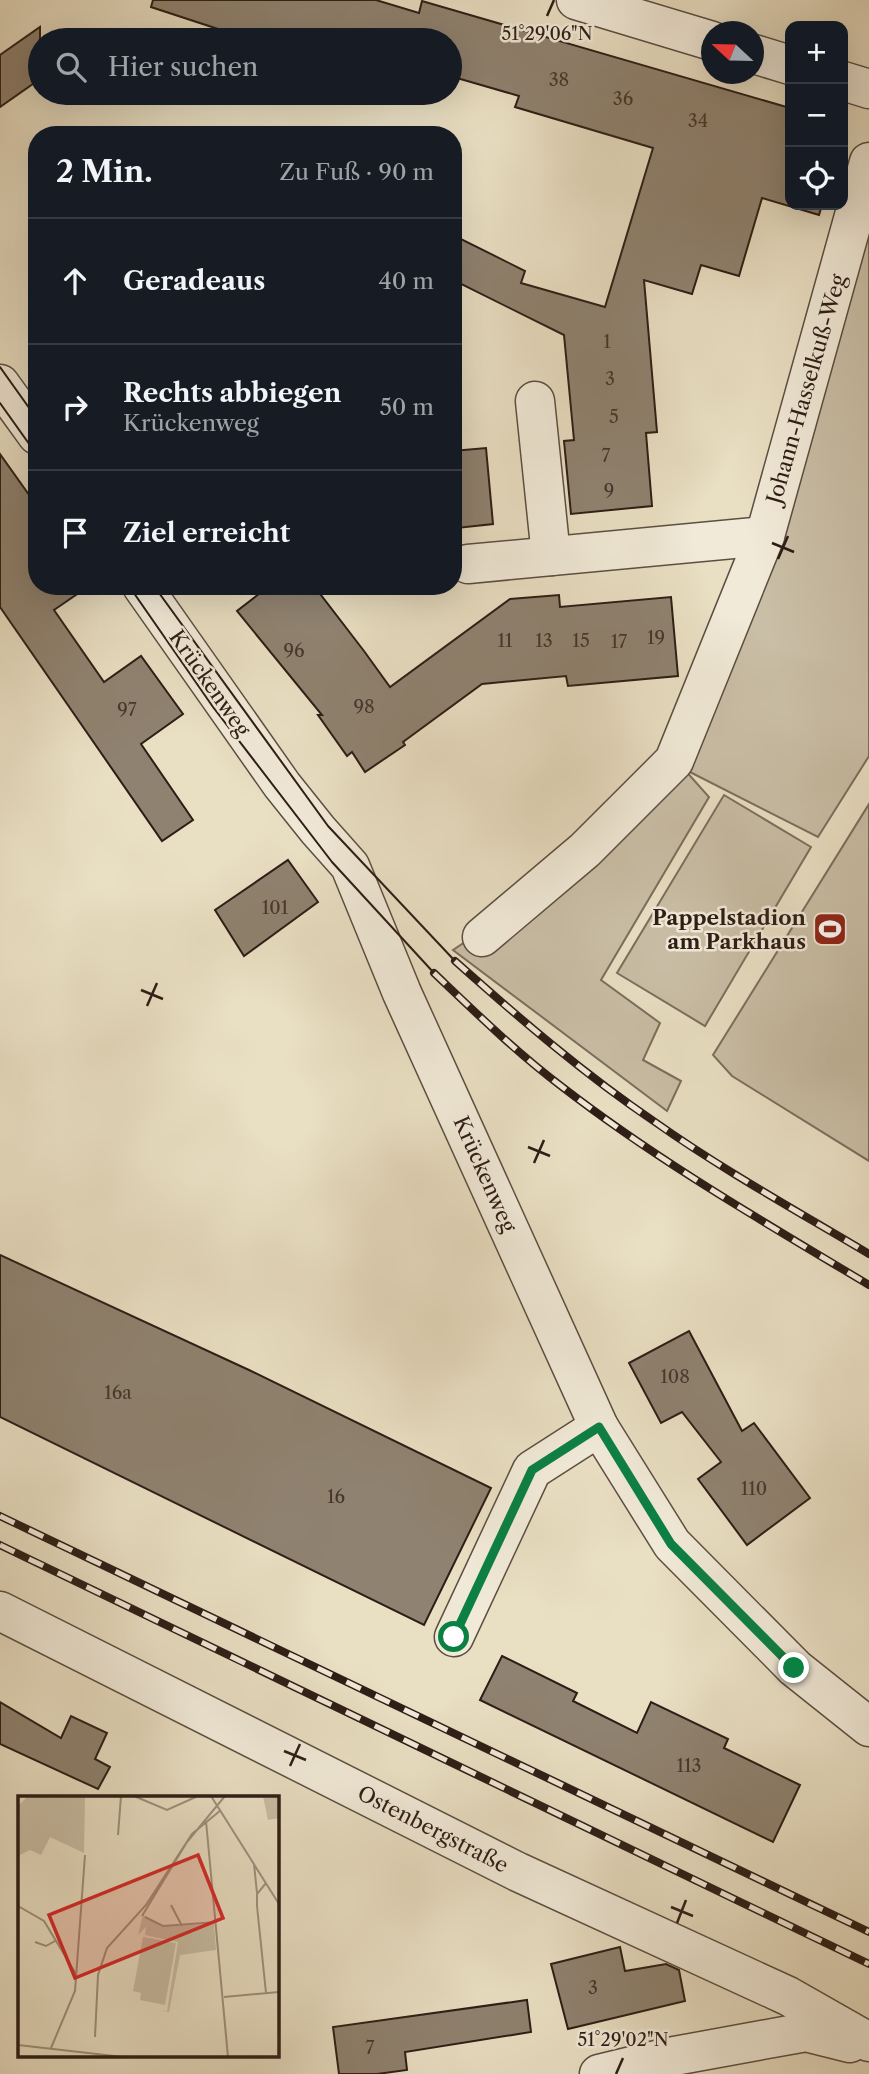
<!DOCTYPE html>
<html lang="de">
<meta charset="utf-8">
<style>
:root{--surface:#171b24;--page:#20242c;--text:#f1f3f6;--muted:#9ea1a6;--line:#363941}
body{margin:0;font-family:"Libre Caslon Text",serif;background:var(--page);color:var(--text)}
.controls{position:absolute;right:21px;top:21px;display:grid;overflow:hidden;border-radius:14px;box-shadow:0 7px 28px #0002}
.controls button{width:63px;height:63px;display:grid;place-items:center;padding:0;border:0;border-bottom:2px solid var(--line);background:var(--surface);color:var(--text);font:35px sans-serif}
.compass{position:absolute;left:701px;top:21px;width:63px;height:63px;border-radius:50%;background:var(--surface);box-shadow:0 7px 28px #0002;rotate:292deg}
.stop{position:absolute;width:21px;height:21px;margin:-16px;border:5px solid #0b8043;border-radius:50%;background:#fff}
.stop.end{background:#0b8043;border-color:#fff;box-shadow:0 2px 7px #0008}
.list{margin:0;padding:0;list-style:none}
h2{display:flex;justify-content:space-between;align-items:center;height:91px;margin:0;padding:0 28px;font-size:30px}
h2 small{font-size:23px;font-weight:400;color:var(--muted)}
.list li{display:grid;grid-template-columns:46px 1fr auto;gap:21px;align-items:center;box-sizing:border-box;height:126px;padding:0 28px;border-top:2px solid var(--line)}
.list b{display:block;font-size:26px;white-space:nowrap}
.list p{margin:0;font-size:23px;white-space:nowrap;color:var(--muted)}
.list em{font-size:23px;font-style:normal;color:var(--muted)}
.icon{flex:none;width:38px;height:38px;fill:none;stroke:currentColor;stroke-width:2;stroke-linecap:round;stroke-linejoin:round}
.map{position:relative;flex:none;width:869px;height:2074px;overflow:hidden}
.search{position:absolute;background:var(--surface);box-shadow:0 7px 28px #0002;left:28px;top:28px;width:434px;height:77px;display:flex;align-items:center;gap:18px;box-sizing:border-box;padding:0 24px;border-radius:38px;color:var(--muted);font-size:26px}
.panel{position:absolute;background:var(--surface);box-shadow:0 7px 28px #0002;left:28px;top:126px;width:434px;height:469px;border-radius:28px}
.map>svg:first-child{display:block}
.green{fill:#c9bea6;stroke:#7b6e5e;stroke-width:2}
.building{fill:#8f8270;stroke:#2d1d16;stroke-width:2}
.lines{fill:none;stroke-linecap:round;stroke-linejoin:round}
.minor-casing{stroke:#5c4e41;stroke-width:41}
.minor{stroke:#f1ead8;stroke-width:38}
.tram{stroke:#2d1d16;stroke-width:2}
.rail-casing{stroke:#2d1d16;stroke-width:8}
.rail{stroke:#f1ead8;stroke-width:5;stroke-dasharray:16;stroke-linecap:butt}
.route{stroke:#0b8043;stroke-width:9}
.ticks{fill:none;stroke:#2d1d16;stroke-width:2.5}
.labels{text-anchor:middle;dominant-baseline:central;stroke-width:5;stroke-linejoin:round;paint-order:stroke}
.number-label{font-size:18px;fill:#46362c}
.street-label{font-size:21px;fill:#2d1d16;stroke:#f1ead8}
.poi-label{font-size:21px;font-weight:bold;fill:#2d1d16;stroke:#f1ead8;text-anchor:end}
.inset-road{fill:none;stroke:#9e917e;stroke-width:2}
.view{fill:#d62828;fill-opacity:0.15;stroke:#d62828;stroke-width:3.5}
.inset-edge{fill:none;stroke:#2d1d16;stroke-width:3.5}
.ticks-label{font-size:18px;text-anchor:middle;fill:#2d1d16;stroke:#f1ead8;stroke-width:5;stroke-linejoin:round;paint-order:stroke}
</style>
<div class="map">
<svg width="869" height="2074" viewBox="0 0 869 2074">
<rect width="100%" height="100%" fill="#e9dfc3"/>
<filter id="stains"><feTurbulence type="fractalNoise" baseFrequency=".00286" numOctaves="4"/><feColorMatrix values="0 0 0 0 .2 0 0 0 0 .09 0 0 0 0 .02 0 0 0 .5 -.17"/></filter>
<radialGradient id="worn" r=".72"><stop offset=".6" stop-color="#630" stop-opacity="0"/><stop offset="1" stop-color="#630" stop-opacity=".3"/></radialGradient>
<g class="green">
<path d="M869,229V756L818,837L684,769L709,797L601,980L660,1023L643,1060L681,1081L667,1111L453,950L519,906L674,761Z"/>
<path d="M724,795L811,847L705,1026L617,973Z"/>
<path d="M869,804V1161L732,1076L713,1055Z"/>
</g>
<g class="building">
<path d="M153,0H376L419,13L422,1L790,108V205H822L819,215L762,198L739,276L701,265L692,294L644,280L657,432L646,433L652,506L571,514L564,441L574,440L564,335L453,280V235L525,271L521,283L605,307L653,148L515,107L519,96L450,76V40H218L221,30L151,7Z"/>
<path d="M40,27V79L0,107V55Z"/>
<path d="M486,448L493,524L457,528L453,490V451Z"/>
<path d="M0,454L37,506V586H89L54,610L104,682L141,656L183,714L141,744L193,820L162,841L0,607Z"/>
<path d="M269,586H314L364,651L390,687L510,599L559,595L560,607L671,597L678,676L568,686L566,676L482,684L403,742L405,745L365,772L352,752L347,756L318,715H322L237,611Z"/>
<path d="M288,860L318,902L244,956L215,910Z"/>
<path d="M0,1255L249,1370L491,1488L424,1625L0,1417Z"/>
<path d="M689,1331L742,1431L754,1423L810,1498L747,1545L698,1479L721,1462L682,1412L661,1423L629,1363Z"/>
<path d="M502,1656L577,1693L573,1701L637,1733L651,1702L728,1739L724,1748L800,1785L773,1842L480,1700Z"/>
<path d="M0,1702L61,1738L71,1716L107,1733L95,1759L110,1767L98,1789L0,1744Z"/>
<path d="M620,1947L625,1971L666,1964L679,1970L685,2001L568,2029L551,1964Z"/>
<path d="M527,2000L531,2032L405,2052L407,2070L377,2074H339L333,2027Z"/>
</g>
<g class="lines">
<g class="minor-casing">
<g id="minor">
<path d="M576,0L712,41"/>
<path d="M754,54L790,65"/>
<path d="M843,81L869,89"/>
<path d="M0,384L37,435"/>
<path d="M535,401L551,556"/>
<path d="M468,564L765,536"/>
<path d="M142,586L282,785L318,830L350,866L402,993L599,1427L672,1544L795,1668L869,1727"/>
<path d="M482,937L585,850L674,761L765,536L869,162"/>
<path d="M0,1611L518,1872L788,1996L869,2042"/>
<path d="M454,1637L532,1470L599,1427"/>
<path d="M599,2074L669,2057L806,2032L850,2043"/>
</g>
</g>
<use href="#minor" class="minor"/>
<g class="tram">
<path d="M0,367L37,419"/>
<path d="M0,403L37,455"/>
<path d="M129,586L213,707L332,862L434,973"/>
<path d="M154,586L328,826L455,961"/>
</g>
<g class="rail-casing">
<g id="rail">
<path d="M455,961C519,1018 584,1074 655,1122C723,1170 797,1211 869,1254"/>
<path d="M434,973C475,1012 516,1052 561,1086C658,1161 764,1222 869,1285"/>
<path d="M0,1516L869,1932"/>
<path d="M0,1545L869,1964"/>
</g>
</g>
<use href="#rail" class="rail"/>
</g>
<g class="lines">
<path class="route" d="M454,1637L532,1470L599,1427L671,1544L794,1668"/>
</g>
<path class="ticks" d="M547,16L554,0M772,543L794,552M778,559L788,536M141,990L163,999M147,1006L157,983M528,1147L550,1156M534,1163L544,1140M284,1751L306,1760M290,1766L300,1744M671,1907L693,1916M677,1923L686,1900M616,2074L623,2058"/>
<defs>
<g id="stadium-square" transform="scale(1.75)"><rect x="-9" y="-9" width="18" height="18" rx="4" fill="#8f2418" stroke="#f1ead8"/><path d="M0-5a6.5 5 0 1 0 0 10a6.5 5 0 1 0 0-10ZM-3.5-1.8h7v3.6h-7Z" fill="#fff"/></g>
</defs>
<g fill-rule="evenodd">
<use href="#stadium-square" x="830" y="929"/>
</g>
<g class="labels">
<g class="number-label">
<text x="559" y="80">38</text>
<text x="623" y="99">36</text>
<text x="698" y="121">34</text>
<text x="607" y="342">1</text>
<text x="610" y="379">3</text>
<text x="614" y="417">5</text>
<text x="606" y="456">7</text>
<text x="609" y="491">9</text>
<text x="656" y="638">19</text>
<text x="505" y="641">11</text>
<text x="544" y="641">13</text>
<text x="581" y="641">15</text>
<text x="619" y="642">17</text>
<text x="294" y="651">96</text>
<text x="364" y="707">98</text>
<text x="127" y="710">97</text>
<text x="275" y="908">101</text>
<text x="675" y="1377">108</text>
<text x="118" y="1393">16a</text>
<text x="754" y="1489">110</text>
<text x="336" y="1497">16</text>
<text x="689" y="1766">113</text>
<text x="593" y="1988">3</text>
<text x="370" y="2048">7</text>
</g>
<g class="street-label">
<text transform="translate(806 389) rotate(-74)">Johann-Hasselkuß-Weg</text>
<text transform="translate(210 683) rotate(55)">Krückenweg</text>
<text transform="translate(485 1174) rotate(66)">Krückenweg</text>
<text transform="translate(433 1829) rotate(27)">Ostenbergstraße</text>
</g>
<g class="poi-label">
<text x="806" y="917">Pappelstadion<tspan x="806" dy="24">am Parkhaus</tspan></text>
</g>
</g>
<g transform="translate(18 1796)">
<rect width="261" height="261" fill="#e9dfc3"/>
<path d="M10,0H67L66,57L32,41L23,59L12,54L0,60V10ZM245,0H261V22L250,24ZM125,119L145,130L196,128L198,154L162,159L151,216L140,214L149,215L160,146L127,139L128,131L120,139ZM125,141L158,147L147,209L122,204L123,197L115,195Z" fill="#c9bea6"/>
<path class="inset-road" d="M116,0L149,14L180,0M193,0L261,108M188,25L210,261M100,39L103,0M236,68L239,97M248,87L239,98V110L248,197M153,109L164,130M0,110L26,125L58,178M124,120L169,46L207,0M127,121L145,130L199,126M17,146L28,150L37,145M206,201L261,196M77,241L80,179L89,152L128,109L174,38L203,14M0,249L105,261M33,252L57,195L67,59"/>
<path class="view" d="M180,59L205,122L57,182L31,119Z"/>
<rect width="261" height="261" class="inset-edge"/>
</g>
<g class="ticks-label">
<text x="547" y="40">51°29'06"N</text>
<text x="623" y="2046">51°29'02"N</text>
</g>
<rect width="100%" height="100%" filter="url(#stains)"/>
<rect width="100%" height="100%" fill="url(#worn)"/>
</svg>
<div class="controls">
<button>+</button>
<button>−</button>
<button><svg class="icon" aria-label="locate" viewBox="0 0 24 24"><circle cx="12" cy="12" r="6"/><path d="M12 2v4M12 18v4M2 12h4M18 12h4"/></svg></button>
</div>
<svg class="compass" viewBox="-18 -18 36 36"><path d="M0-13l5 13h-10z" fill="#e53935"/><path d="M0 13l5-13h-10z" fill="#9ea1a6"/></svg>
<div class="stop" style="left:454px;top:1637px"></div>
<div class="stop end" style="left:794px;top:1668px"></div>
<div class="search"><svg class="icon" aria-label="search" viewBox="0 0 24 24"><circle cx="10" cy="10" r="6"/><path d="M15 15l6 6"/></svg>Hier suchen</div>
<section class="panel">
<h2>2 Min.<small>Zu Fuß · 90 m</small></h2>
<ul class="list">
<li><svg class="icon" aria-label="ahead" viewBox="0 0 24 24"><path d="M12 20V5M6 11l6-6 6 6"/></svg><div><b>Geradeaus</b></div><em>40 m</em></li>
<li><svg class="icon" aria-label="right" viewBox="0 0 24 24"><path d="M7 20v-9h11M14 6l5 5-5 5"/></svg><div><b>Rechts abbiegen</b><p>Krückenweg</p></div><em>50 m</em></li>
<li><svg class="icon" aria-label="arrive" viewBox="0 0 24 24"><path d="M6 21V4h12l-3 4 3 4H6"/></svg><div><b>Ziel erreicht</b></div></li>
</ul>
</section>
</div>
